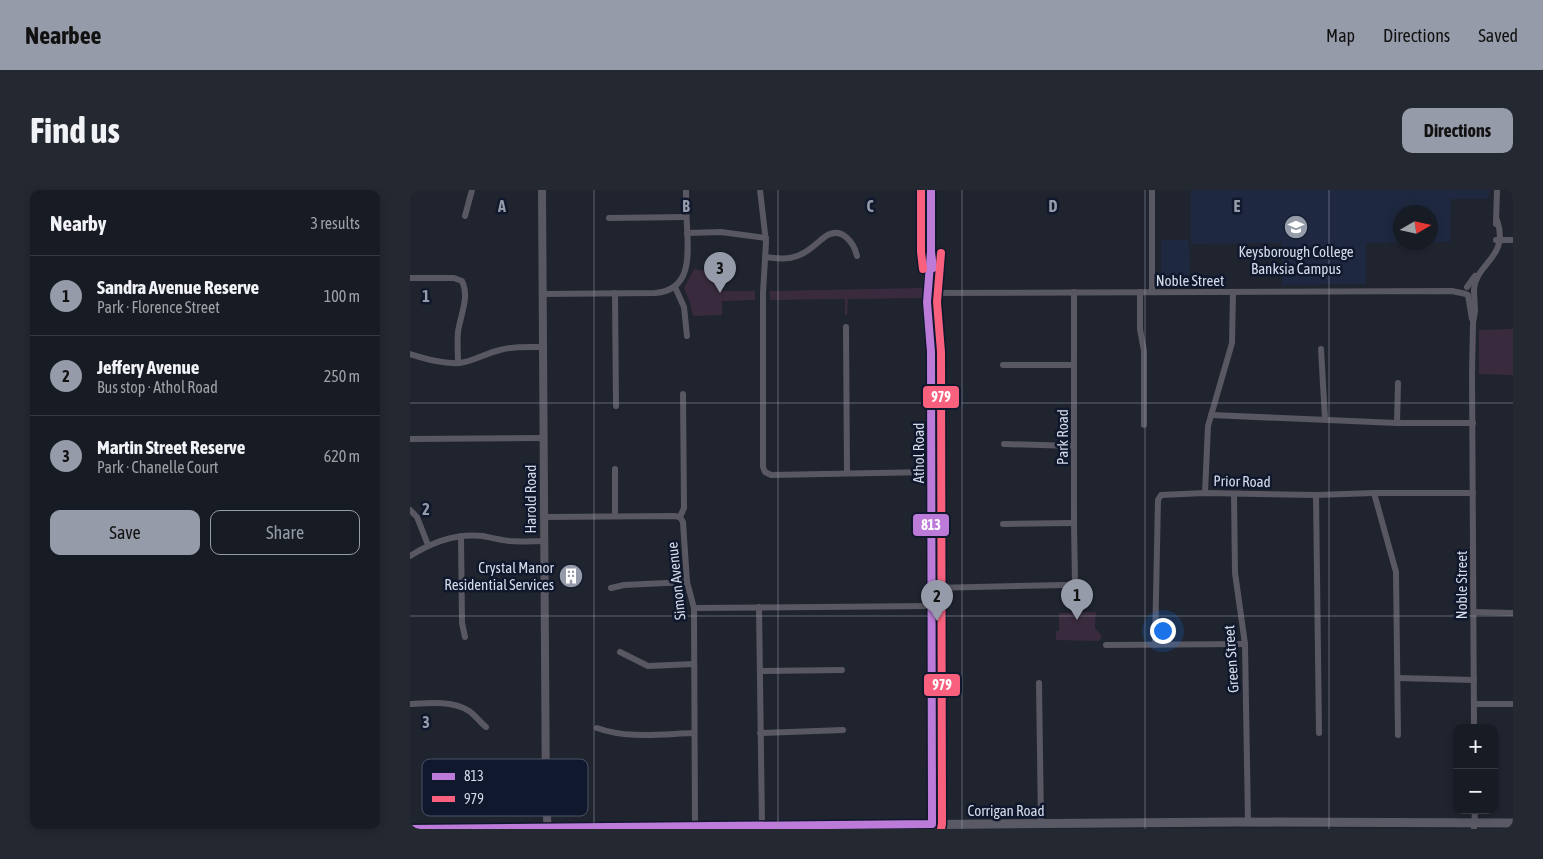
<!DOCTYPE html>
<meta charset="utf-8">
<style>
:root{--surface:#171b23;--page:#242830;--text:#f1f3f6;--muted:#9ea1a6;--line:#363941;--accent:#959ba8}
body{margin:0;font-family:"Asap Condensed",sans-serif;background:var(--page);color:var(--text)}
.controls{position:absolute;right:15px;bottom:15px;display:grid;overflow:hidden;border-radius:10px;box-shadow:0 2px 8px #0003}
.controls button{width:45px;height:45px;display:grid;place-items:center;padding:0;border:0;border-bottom:1px solid var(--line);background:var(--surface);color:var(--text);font:25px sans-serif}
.compass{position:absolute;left:983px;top:15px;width:45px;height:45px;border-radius:50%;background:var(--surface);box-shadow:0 2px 8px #0003;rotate:81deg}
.you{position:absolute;left:752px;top:440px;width:18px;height:18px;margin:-12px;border:4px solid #fff;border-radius:50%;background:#1a73e8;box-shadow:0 0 0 8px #1a73e833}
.badge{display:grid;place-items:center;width:32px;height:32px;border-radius:50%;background:var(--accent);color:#111;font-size:16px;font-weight:700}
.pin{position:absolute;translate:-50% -41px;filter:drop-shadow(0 1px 2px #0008)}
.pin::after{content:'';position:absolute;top:26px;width:18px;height:15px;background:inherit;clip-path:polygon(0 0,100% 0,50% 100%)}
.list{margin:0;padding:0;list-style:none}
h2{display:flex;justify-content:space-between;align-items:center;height:65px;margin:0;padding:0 20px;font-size:21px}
h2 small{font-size:16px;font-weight:400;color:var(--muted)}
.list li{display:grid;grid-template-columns:32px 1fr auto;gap:15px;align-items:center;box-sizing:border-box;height:80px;padding:0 20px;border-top:1px solid var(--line)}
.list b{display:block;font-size:19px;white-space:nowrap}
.list p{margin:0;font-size:16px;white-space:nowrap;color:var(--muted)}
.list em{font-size:16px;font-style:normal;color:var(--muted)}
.actions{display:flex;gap:10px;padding:15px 20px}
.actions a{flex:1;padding:11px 0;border:1px solid var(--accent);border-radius:10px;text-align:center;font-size:18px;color:var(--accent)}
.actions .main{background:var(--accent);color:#111}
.map{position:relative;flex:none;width:1103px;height:639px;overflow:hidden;border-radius:10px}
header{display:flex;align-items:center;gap:30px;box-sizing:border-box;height:70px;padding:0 25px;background:var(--accent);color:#111}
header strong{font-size:24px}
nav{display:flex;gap:28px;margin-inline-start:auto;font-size:18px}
.intro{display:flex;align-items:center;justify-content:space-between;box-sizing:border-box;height:120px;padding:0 30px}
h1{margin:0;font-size:35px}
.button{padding:12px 22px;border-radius:10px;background:var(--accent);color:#111;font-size:18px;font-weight:700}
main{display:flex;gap:30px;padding:0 30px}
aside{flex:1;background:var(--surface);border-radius:10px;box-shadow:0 2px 8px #0003}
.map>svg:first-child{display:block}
.built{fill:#1e2941;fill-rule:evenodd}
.green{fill:#392b3d}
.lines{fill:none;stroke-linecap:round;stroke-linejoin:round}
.minor{stroke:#595762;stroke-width:6}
.tertiary{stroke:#595762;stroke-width:8}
.secondary{stroke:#5a5a66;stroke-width:9}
.bus-1-casing{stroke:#0f182c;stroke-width:11}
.bus-2-casing{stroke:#0f182c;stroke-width:11}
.bus-1{stroke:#bd7bd9;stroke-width:8}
.bus-2{stroke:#f8607d;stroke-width:8}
.grid{fill:none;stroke:#959ba8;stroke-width:1;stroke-opacity:0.55}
.labels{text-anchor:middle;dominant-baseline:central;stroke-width:5;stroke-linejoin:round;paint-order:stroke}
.poi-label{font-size:15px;fill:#d4dbe9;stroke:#0f182c}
.street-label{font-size:15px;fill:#d4dbe9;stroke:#0f182c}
.key{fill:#0f182c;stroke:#4a5265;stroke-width:1}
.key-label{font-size:14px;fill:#d4dbe9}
.grid-label{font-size:16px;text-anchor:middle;font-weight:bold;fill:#959ba8;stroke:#0f182c;stroke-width:5;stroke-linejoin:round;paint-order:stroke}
.line-badge{stroke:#0f182c;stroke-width:2}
.badge-label{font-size:14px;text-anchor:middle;font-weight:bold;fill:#fff}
</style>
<header>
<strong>Nearbee</strong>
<nav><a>Map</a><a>Directions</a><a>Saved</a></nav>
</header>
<div class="intro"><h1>Find us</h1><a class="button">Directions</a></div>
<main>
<aside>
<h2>Nearby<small>3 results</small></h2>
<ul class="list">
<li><span class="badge">1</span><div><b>Sandra Avenue Reserve</b><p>Park · Florence Street</p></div><em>100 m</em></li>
<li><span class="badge">2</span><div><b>Jeffery Avenue</b><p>Bus stop · Athol Road</p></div><em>250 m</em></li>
<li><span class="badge">3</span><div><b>Martin Street Reserve</b><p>Park · Chanelle Court</p></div><em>620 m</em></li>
</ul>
<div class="actions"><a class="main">Save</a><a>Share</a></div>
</aside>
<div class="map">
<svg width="1103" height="639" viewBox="0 0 1103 639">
<rect width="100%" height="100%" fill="#1f242f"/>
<g class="built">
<path d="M781,0H1080L1078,9H1041L1040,52L956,53V94L872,95V53L781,54ZM991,22H1021V52H991Z"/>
<path d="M751,50H779L780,94H751Z"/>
</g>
<g class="green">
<path d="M284,79L311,84V101H345V110L312,111V125L283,126L280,113L274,98Z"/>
<path d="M513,98V108L438,109L437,125H435V109L360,110V101Z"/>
<path d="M1103,139V185L1069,184V140Z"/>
<path d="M686,422L685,438L692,446L689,451L646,450V441H649V423Z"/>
</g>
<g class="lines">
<g class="minor">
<path d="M350,0L356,52L353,103V277L355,282L361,285L521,282"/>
<path d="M742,0V102"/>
<path d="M55,26L62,0"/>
<path d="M199,28L276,27"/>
<path d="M1086,34L1087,0"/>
<path d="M277,43L311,42L356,48"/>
<path d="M1086,50H1103"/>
<path d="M355,67C366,68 377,70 387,66C400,62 406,53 416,46C432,36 444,53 447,66"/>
<path d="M0,88H44L52,91C60,107 50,126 48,142C47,152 48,163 48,173"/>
<path d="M265,97L274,117L277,146"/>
<path d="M1057,97L1065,86"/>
<path d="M1064,100C1065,73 1100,68 1087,30"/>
<path d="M730,102V139L734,161V235"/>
<path d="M205,103L206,216"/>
<path d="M519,103L1042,101L1056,104"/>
<path d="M132,104L245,103C283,100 278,63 277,35C276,23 276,12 276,0"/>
<path d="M1058,105L1062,129"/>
<path d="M436,137L437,283"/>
<path d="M911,159L915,229"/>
<path d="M0,164C16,169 33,174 50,173C64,171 76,163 90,160C104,156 119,157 133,157"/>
<path d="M593,175H664"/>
<path d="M273,204L274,318L270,327L273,332L277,392L284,418L285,637"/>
<path d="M801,225L987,233H1063"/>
<path d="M987,233L988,193"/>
<path d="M0,249L133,248"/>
<path d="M594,254L664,256"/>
<path d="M795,303L798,236L822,153L823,102"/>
<path d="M964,303L986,382L988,545"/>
<path d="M824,304L825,383L835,454L838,632"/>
<path d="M906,305L909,543"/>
<path d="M0,320L7,327L18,355"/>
<path d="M205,326V279"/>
<path d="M134,327L264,326L270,327"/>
<path d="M593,334L664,333"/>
<path d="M51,346L52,433L55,447"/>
<path d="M0,366C22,352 46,343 73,346C82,348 90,350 99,351C111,352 122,351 134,351"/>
<path d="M201,398L214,395L277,392"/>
<path d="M522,398L655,395H662L665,393L664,333V102"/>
<path d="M349,417L352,636"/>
<path d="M284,418L522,416"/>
<path d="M1064,422L1103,423"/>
<path d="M696,455L835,454"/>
<path d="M745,455L748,310L751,305L795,303L906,305L964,303H1063"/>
<path d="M210,462L238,476L284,474"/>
<path d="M350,481L432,480"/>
<path d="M988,488L1064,490"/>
<path d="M629,493L631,633"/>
<path d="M0,514C17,513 43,510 59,521C65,525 70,532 76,537"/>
<path d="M1064,514H1103"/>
<path d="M187,538C217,549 252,544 283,543"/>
<path d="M1064,538L1062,183L1063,133L1065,121L1064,101"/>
<path d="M350,543L433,540"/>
<path d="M1064,639L1065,620"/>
</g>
<path class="tertiary" d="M132,0L136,618L138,638"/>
<g class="secondary">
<path d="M521,0V67"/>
<path d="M521,62C516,94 516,130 521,162L522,634"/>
<path d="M0,639L827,632L1103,633"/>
</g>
<g class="bus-1-casing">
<g id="bus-1">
<path d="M521,0V62L523,78"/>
<path d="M0,639L522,634L521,162L517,112L521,62"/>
</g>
</g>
<g class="bus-2-casing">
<g id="bus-2">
<path d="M511,0V62L513,79"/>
<path d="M531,639L532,634L531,162L527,112L531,63"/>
</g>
</g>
<use href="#bus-1" class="bus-1"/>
<use href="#bus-2" class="bus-2"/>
</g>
<path class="grid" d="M184,0V639M368,0V639M552,0V639M735,0V639M919,0V639M0,213H1103M0,426H1103"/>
<defs>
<g id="school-disc" transform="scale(1.25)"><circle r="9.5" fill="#959ba8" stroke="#0f182c"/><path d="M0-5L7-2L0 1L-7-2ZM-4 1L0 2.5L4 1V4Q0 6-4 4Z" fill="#fff"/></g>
<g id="building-disc" transform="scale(1.25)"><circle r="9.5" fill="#959ba8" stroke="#0f182c"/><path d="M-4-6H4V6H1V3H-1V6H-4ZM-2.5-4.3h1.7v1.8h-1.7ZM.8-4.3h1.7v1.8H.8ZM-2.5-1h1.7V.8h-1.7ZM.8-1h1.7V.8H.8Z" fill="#fff"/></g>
</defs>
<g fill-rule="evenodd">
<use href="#school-disc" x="886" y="37"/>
<use href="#building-disc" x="161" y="386"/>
</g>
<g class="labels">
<g class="poi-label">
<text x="886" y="61">Keysborough College<tspan x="886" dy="17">Banksia Campus</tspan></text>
<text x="144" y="377" text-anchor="end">Crystal Manor<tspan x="144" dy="17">Residential Services</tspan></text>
</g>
<g class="street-label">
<text x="780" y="90">Noble Street</text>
<text transform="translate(652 247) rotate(-90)">Park Road</text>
<text transform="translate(508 263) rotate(-90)">Athol Road</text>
<text transform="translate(832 291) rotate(1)">Prior Road</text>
<text transform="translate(120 309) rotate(-90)">Harold Road</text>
<text transform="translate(266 391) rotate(-96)">Simon Avenue</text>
<text transform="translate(1051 395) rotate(-90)">Noble Street</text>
<text transform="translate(821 469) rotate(-94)">Green Street</text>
<text x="596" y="620">Corrigan Road</text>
</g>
</g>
<rect x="12" y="569" width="166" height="57" rx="8" class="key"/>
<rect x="22" y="583" width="23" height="7" fill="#bd7bd9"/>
<rect x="22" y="606" width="23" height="6" fill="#f8607d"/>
<g class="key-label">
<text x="54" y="591">813</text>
<text x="54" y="614">979</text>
</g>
<g class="grid-label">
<text x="92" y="22">A</text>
<text x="276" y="22">B</text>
<text x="460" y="22">C</text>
<text x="643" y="22">D</text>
<text x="827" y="22">E</text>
<text x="16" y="112">1</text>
<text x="16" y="325">2</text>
<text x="16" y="538">3</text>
</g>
<g class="line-badge">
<rect x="512" y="195" width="38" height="24" rx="5" fill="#f8607d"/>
<rect x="502" y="323" width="38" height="24" rx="5" fill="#bd7bd9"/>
<rect x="513" y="483" width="38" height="24" rx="5" fill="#f8607d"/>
</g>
<g class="badge-label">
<text x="531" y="212">979</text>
<text x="521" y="340">813</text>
<text x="532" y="500">979</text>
</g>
</svg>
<div class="controls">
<button>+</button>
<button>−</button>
</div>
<svg class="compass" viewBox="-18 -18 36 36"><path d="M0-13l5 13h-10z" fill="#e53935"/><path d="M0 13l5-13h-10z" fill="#9ea1a6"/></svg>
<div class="you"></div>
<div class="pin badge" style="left:667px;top:430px">1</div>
<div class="pin badge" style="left:527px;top:431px">2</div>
<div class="pin badge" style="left:310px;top:103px">3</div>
</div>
</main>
